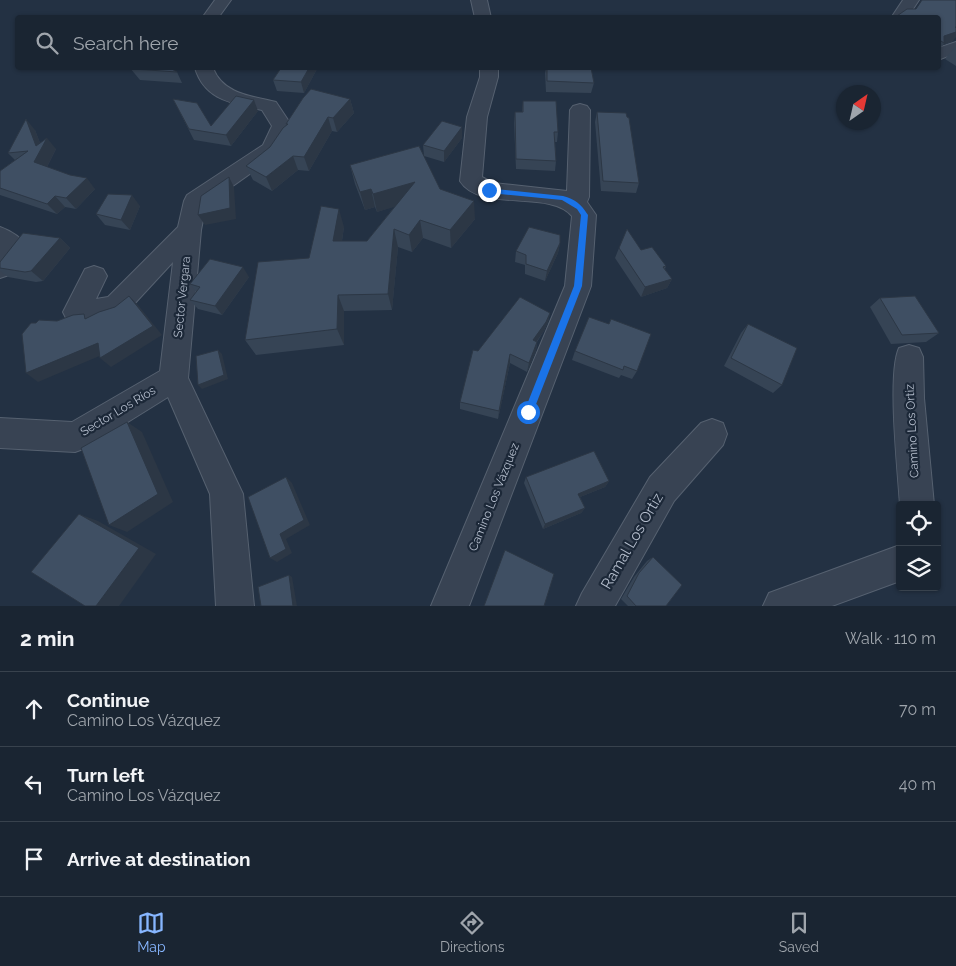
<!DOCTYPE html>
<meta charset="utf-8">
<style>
:root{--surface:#1a2532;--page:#232d3a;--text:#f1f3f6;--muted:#9fa5ac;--line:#38424d;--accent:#87b6ff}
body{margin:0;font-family:Raleway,sans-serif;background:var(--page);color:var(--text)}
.controls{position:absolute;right:15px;bottom:15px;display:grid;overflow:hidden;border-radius:5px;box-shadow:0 1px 4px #0004}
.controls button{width:45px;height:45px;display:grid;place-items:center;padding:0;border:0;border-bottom:1px solid var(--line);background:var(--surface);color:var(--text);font:25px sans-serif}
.compass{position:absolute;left:836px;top:85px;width:45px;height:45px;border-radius:50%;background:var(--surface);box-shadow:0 1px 4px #0004;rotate:34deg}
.stop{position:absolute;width:15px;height:15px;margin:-11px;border:4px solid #1a73e8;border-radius:50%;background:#fff}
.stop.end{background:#1a73e8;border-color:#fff;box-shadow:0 1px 5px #0008}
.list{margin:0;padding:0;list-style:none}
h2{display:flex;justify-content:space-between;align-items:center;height:65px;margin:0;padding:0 20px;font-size:21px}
h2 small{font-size:16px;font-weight:400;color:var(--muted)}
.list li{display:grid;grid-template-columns:32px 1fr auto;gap:15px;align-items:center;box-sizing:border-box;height:75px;padding:0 20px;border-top:1px solid var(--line)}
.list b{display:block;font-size:19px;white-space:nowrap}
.list p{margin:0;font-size:16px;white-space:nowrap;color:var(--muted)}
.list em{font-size:16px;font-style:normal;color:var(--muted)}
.icon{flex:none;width:28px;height:28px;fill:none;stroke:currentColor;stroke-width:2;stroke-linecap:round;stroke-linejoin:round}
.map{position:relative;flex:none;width:956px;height:606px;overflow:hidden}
.search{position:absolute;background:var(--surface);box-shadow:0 1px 4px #0004;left:15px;right:15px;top:15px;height:55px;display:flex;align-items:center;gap:12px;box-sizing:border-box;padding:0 18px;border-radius:5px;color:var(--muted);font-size:19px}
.sheet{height:290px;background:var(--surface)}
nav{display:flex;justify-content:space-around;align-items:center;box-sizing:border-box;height:70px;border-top:1px solid var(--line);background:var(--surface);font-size:14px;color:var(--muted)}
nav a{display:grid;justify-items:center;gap:2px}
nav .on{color:var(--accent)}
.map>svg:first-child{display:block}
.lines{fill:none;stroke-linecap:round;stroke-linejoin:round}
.street-casing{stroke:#566170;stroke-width:2}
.street{fill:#384353;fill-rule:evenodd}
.wall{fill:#364455}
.shaded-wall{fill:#2c3745}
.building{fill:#3f4f63;stroke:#2c3745}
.route{fill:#1a73e8}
.labels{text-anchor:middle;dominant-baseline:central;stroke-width:4.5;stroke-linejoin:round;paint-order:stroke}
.street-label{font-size:12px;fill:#b5becd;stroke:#1c2838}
.near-street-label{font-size:15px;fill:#b5becd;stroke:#1c2838}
</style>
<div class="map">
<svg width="956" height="606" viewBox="0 0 956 606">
<rect width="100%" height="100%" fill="#233143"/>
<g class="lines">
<g class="street-casing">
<g id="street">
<path d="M215,0H231L218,18H202Z"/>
<path d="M471,0H487L491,18H475Z"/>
<path d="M903,0H919L907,18H891Z"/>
<path d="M956,42V53L938,60V48Z"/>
<path d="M195,68H213C223,94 251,96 276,102L292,126L278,154L206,205L201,230L188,378L243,494L254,606H216L210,494L168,397L86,448L75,452L0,448V418L72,422L160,371L173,262L124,315C108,320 83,326 67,320L63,312L85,269L94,266L103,269L107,276L96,299L108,297L178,227L184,201L187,195L263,145L272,126L262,110C233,103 205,101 195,68Z"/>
<path d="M480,68H498V77L487,117L482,177L493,183L567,191L570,110L573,106L580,104L587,106L590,110L589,197L587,202L596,215L591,286L469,606H431L565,286L572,216C550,189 480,213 460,181L467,117L480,77Z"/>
<path d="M0,227C11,231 21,237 27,247L9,275L0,278Z"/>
<path d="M909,345L919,348L923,357L924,398L934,505H900C898,471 887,374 899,348Z"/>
<path d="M712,419L723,423L727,434L723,445L674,501L615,606H576L582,593L650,477L701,423Z"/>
<path d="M900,545V581L832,606H763L769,593Z"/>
</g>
</g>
<use href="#street" class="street"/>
</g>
<g class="wall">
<path d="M938,18L953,41L943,45L938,50Z"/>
<path d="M956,47V66L945,59L954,48Z"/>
<path d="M130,68H170L177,72L182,83L140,80Z"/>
<path d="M281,68H317V69L304,93L277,91L273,80Z"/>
<path d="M546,68H591L594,83L591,93L546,92L545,73Z"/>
<path d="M173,99L211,126L258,111L231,146L194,140Z"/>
<path d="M350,99L354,113L337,132L332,131L309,171L298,170L272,191L253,180L246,166L270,147L286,125V124Z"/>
<path d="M523,101L558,132L557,142H555L556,161L555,171L516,169L514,123L515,112H522Z"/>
<path d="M597,112L627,117L639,183L636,193L601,191L595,122Z"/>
<path d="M35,130L40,143L56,149L47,167L95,189L76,209L65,207L57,214L0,195V171L15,160L8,153Z"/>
<path d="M462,138L444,162L424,156L423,145Z"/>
<path d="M350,165L440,189L475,219L451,248L423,238L412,252L398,247L392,310L344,311V345L256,355L245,340L309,258L344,227L342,241H367L395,206L377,212L375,207L365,210L355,184Z"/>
<path d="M140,206L130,230L105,225L96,214Z"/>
<path d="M60,238L70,248L43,281L36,282L8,277L0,271V262Z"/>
<path d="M560,243L558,253L545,281L525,274V265L515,262L516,251Z"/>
<path d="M619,248L641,250L666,266L665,269L672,279L667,288L641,297L615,258Z"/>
<path d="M249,277L222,315L198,309L190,300L196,292L190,284Z"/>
<path d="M880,298L939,333L926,342L891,344L870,307Z"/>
<path d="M550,313L548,322L544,331L537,342L536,351L527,372L510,363L498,419L460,409V402L478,351Z"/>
<path d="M589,317L637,371L632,379L621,375L619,378L572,360L575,351Z"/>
<path d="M748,324L782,385L773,393L724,366L741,333Z"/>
<path d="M526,477L609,481L605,487L580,497L585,508L581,513L543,529L524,483Z"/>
<path d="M653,557L666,606H628L621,599L634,577L647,561Z"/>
</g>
<g class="shaded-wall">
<path d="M956,32V37L953,41L943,45L944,43V36Z"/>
<path d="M309,68H317V69L304,93L301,82Z"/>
<path d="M350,99L354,113L337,132L333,118Z"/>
<path d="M254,100L258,111L231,146L226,135Z"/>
<path d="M328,117L332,131L309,171L304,157Z"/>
<path d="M26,119L35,130L42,148L47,138L56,149L44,173L34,162L36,146Z"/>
<path d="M462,127V138L444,162V151Z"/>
<path d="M293,156L298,170L272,191L266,177Z"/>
<path d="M229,177L234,187L236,219L205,225L198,215Z"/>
<path d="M87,178L95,189L76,209L66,198Z"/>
<path d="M415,182L418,200L377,212L373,194Z"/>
<path d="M371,189L375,207L365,210L360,192Z"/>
<path d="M132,195L140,206L130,230L121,220Z"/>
<path d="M55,196L65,207L57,214L47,204Z"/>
<path d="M474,201L475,219L451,248L450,230Z"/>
<path d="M339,209L344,227L339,259L333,241Z"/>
<path d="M420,220L423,238L412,252L409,235Z"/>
<path d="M394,229L398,247L392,310L388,294Z"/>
<path d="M60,238L70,248L43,281L31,271Z"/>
<path d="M560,243L558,253L545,281L547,271Z"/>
<path d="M243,267L249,277L222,315L215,306Z"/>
<path d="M672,279L667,288L641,297L645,287Z"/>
<path d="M338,295L344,311V345L337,329Z"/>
<path d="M129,296L138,305L162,335L111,367L100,358Z"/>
<path d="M550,313L548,322L544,331L531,349L533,340Z"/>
<path d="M537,342L536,351L527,372L529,363Z"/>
<path d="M98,343L109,352L38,382L26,373Z"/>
<path d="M218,350L222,354L228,379L202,389L198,385Z"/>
<path d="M510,354V363L498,419L499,411Z"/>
<path d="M127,422L142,432L173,502L127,532L109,525Z"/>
<path d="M286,477L292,483L310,525L286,539L292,553L277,562L270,558L280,534Z"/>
<path d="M609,481L605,487L575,499L578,494Z"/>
<path d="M585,508L581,513L543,529L545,524Z"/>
<path d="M79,514L98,521L156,554L119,606H96Z"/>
<path d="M289,575L292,577L297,606H293Z"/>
</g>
<g class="building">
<path d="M922,0H956V27H955L956,28V32L944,36V43L938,39V18H894L907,9H916Z"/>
<path d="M133,68H170L177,72L134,69Z"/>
<path d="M281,68H309L301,82L273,80Z"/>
<path d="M547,68H591L594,83L547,81Z"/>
<path d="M311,89L350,99L333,118L328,117L304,157L293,156L266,177L246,166L270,147L283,128L288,124H286L303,98Z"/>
<path d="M236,96L254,100L226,135L189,129L173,99L197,103L211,126Z"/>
<path d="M523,101H556L558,132H554L556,161L516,159L515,112H523Z"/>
<path d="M597,112L626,113L627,117L629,118L639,183L603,181Z"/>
<path d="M26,119L36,146L47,138L34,162L70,175L87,178L66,198L55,196L47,204L0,188V171L28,151L8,153Z"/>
<path d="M442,121L462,127L444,151L423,145Z"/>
<path d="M419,146L440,189L474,201L450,230L420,220L409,235L394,229L388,294L338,295L337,329L245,340L258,262L309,258L321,206L339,209L333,241H367L415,182L373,194L371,189L360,192L350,165Z"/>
<path d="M229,177L230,208L198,215L201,196Z"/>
<path d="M108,194L132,195L121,220L96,214Z"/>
<path d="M529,227L560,235V243L547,271L526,264V255L516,251Z"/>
<path d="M627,229L641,250L652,247L666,266L663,267L672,279L645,287L619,248Z"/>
<path d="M23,233L60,238L31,271L25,272L0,268V262Z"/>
<path d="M210,259L243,267L215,306L190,300L200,287L190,284Z"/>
<path d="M129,296L153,326L100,358L98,343L26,373L22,334L31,323H36L39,320L57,321L73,315L84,314L85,319L99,312L115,307Z"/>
<path d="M915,296L939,333L902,335L880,298Z"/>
<path d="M520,297L550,313L546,322L533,340L537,342L529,363L510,354L499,411L460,402L473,350L478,351Z"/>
<path d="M589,317L609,324L611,319L651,334L637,371L624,366L623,370L575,351Z"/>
<path d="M748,324L797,348L782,385L731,358Z"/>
<path d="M218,350L224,375L198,385L196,356Z"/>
<path d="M127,422L158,494L109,525L81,448Z"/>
<path d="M594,451L609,481L578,494L585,508L545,524L526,477Z"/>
<path d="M286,477L304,520L280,534L286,549L270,558L248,497Z"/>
<path d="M79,514L139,548L96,606H85L31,572Z"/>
<path d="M505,550L554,574L544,606H484Z"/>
<path d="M653,557L682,585L666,606H636L627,596L639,573Z"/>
<path d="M289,575L293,606H261L258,587Z"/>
</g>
<path class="route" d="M486,188L563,196C575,199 581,204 588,215L582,286L533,412L528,416L524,412L574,286L581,215L577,209L562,200L489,193L485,190Z"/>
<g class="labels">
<g class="street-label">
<text transform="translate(182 297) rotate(-84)">Sector Vergara</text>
<text transform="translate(118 411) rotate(-31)">Sector Los Ríos</text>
<text transform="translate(912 431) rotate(-93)">Camino Los Ortiz</text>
<text transform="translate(494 497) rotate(-68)">Camino Los Vázquez</text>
</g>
<g class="near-street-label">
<text transform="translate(632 541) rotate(-60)">Ramal Los Ortiz</text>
</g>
</g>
</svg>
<div class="controls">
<button><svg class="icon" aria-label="locate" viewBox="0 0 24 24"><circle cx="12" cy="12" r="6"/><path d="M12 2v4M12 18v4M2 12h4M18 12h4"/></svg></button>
<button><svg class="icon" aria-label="layers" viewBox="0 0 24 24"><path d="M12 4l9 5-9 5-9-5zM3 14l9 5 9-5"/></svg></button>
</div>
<svg class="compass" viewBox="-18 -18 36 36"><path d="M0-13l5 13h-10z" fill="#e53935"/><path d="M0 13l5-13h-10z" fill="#9fa5ac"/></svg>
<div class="stop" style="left:528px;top:412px"></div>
<div class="stop end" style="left:489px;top:190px"></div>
<div class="search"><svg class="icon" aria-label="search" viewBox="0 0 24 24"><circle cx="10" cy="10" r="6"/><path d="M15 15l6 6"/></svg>Search here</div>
</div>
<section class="sheet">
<h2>2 min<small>Walk · 110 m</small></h2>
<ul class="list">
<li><svg class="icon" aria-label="ahead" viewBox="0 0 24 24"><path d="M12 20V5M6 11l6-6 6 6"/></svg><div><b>Continue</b><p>Camino Los Vázquez</p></div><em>70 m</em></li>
<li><svg class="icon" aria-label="left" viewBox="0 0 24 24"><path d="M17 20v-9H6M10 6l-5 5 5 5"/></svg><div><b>Turn left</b><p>Camino Los Vázquez</p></div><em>40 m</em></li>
<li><svg class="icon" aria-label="arrive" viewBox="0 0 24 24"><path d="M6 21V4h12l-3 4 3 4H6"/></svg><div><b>Arrive at destination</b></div></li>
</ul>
</section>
<nav>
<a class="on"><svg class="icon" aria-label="map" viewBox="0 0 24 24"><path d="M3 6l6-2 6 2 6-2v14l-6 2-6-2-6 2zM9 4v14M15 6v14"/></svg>Map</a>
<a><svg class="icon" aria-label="directions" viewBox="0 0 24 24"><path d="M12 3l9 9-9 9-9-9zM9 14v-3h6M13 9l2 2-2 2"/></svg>Directions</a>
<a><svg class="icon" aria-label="saved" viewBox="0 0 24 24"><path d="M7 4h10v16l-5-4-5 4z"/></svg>Saved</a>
</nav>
